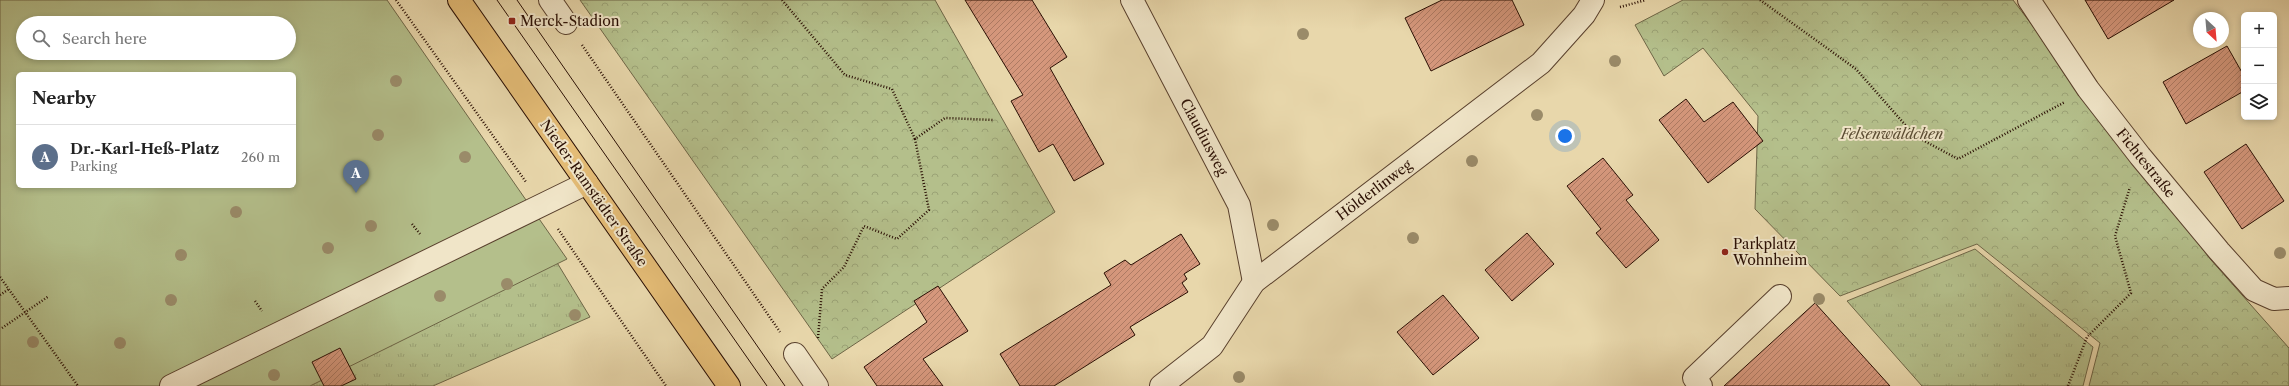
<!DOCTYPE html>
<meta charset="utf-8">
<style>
:root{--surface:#fff;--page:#f2f2f2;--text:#222;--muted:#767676;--line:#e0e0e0;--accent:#111827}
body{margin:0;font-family:"Libre Caslon Text",serif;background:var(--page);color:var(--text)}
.controls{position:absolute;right:12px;top:12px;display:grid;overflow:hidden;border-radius:6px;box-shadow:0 2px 6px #0003}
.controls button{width:36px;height:36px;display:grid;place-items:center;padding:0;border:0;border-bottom:1px solid var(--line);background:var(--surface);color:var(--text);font:20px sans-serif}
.compass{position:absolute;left:2193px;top:12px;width:36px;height:36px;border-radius:50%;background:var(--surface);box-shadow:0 2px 6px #0003;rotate:154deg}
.you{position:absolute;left:1565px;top:136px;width:14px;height:14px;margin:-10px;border:3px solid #fff;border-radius:50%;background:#1a73e8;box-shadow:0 0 0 6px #1a73e833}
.badge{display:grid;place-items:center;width:26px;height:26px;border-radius:50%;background:var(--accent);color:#fff;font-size:13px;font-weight:700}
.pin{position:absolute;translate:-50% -33px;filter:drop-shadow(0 1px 2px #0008)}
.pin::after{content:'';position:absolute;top:21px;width:14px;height:12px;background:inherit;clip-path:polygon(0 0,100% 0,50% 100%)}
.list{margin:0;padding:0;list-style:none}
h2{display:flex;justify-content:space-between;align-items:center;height:52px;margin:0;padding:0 16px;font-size:17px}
h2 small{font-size:13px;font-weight:400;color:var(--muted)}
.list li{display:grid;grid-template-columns:26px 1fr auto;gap:12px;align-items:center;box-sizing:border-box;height:64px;padding:0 16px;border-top:1px solid var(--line)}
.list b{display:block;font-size:15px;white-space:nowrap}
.list p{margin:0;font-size:13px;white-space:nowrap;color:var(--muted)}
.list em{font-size:13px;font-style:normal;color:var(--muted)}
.icon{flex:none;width:22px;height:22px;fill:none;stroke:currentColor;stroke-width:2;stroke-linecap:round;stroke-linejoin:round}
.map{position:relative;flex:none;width:2289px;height:386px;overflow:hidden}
.search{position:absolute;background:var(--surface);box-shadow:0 2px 6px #0003;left:16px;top:16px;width:280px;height:44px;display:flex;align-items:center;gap:10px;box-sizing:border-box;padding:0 14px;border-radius:22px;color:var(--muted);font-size:15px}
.panel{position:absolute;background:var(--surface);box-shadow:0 2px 6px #0003;left:16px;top:72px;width:280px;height:116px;border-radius:6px}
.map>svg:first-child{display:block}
.grass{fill:url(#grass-tufts);stroke:#6e6647}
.forest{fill:url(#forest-crowns);stroke:#6e6647}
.garden{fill:#b4bf8b;stroke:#6e6647;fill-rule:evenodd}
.building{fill:url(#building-hatch);stroke:#290e03}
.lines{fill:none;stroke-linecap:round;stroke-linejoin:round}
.minor-casing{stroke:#59402d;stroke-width:24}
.major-casing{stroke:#290e03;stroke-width:24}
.path{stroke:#290e03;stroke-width:2.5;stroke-dasharray:1 2;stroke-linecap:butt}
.minor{stroke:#f0e5c8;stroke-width:22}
.major{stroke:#e4bc76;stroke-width:22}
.tram{stroke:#290e03;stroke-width:1}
.tree{fill:#9a8b69}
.poi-dot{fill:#8f2418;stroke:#f0e5c8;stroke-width:1.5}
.labels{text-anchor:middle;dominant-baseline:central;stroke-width:4;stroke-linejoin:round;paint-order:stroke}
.poi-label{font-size:14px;fill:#290e03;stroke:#f0e5c8;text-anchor:start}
.park-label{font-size:14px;font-style:italic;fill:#5a4c33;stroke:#f0e5c8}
.street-label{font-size:14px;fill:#290e03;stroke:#f0e5c8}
</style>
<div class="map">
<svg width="2289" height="386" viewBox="0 0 2289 386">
<defs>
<pattern id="grass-tufts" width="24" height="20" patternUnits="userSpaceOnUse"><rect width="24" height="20" fill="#b4bf8b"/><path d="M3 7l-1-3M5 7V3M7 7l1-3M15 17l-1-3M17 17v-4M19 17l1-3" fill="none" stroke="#9ba376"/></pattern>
<pattern id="forest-crowns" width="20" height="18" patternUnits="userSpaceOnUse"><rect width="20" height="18" fill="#b4bf8b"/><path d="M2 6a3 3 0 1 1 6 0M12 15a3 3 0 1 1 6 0" fill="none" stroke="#9ba376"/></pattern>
<pattern id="building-hatch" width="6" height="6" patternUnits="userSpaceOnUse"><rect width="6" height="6" fill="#d5977c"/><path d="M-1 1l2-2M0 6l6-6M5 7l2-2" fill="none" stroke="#ad7a63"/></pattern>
</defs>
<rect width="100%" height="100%" fill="#e8d7ab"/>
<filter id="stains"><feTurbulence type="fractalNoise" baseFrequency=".005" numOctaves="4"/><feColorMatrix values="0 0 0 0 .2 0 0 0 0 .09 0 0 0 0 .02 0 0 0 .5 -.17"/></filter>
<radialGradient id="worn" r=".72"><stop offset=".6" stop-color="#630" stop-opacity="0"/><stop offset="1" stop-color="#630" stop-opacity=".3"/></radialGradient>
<g class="grass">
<path d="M527,213L590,317L433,386H171Z"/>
<path d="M1975,249L2093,347L2083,386H1922L1847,301Z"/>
</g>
<g class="forest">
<path d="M580,0H935L1055,212L832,359Z"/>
<path d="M1683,0H2013L2211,260L2289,348V386H2089L2100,343L1977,244L1840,296L1755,209L1758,116L1703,48L1664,76L1635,25Z"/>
</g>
<path class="garden" d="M0,0H387L567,259L310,386H0ZM23,23H289V53H23ZM18,74H294V186H18Z"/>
<g class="building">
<path d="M965,0H1032L1067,57L1050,68L1104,164L1074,181L1053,144L1039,152L1011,101L1023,95Z"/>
<path d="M1442,0H1512L1524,25L1431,71L1405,18Z"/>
<path d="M2085,0H2174L2108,39Z"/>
<path d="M2227,46L2244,76V91L2186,124L2163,82Z"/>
<path d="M1686,99L1704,122L1733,102L1763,141L1708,183L1659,120Z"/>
<path d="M2246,144L2284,201L2242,229L2204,172Z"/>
<path d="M1603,158L1633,195L1626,200L1659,240L1626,268L1596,233L1601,229L1567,186Z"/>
<path d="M1527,233L1554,264L1512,301L1485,270Z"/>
<path d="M1181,234L1200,264L1184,274L1187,279L1182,283L1188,292L1130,327L1135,335L1054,386H1020L1000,354L1111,285L1104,273L1125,260L1131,265Z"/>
<path d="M938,286L968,331L923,359L943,386H877L864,367L927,322L914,301Z"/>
<path d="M1443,295L1479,338L1433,375L1397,332Z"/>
<path d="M1815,303L1890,386H1724Z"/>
<path d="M340,348L356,379L341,386H324L312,362Z"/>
</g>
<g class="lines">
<g class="minor-casing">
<g id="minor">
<path d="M550,0L566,23"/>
<path d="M1132,0L1239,205L1254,282"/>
<path d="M2029,0L2088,89L2140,156L2219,251L2254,290L2274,299L2289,298"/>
<path d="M795,354L817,386"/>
<path d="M171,386L587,183"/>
<path d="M1161,386L1212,346L1254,282L1541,63L1584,15L1593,0"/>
<path d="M1701,386L1694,378L1780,296"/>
</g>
</g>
<g class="major-casing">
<path id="major" d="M459,0L729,386"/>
</g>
<g class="path">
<path d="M396,0L526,182"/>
<path d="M782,0L845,75L892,89L915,139"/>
<path d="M1760,0L1856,69L1915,136L1958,159L2065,102"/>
<path d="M1620,7L1646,0"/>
<path d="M582,45L780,332"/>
<path d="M412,224L420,234"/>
<path d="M558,229L666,386"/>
<path d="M0,277L78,386"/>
<path d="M0,295L9,289"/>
<path d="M255,301L262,311"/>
<path d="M2,328L49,296"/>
<path d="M818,338L822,289L844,267L864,226L897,239L929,210L915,139L945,118L993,120"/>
<path d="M2068,386L2087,337L2131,293L2115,236L2130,187"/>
</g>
<use href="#minor" class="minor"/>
<use href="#major" class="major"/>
<g class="tram">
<path d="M497,0L767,386"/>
<path d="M517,0L785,386"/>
</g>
</g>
<g class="tree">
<circle cx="1303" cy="34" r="6"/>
<circle cx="1615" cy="61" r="6"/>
<circle cx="396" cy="81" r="6"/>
<circle cx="1537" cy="115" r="6"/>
<circle cx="378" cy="135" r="6"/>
<circle cx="465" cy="157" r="6"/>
<circle cx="1472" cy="161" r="6"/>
<circle cx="236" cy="212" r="6"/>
<circle cx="1273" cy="225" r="6"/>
<circle cx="371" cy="226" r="6"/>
<circle cx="1413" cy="238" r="6"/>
<circle cx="328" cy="248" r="6"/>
<circle cx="2280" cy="253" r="6"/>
<circle cx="181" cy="255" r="6"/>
<circle cx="507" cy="284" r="6"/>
<circle cx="440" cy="296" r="6"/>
<circle cx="1819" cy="299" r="6"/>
<circle cx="171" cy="300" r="6"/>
<circle cx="575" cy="315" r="6"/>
<circle cx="33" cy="342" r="6"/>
<circle cx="120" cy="343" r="6"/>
<circle cx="274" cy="375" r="6"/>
<circle cx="1239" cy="377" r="6"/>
</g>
<g class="poi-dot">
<rect x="508" y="17" width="8" height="8" rx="2"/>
<circle cx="1725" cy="252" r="4"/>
</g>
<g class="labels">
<g class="poi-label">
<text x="520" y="21">Merck-Stadion</text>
<text x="1733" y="244">Parkplatz<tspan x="1733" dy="16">Wohnheim</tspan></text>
</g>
<g class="park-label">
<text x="1892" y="134">Felsenwäldchen</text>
</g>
<g class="street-label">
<text transform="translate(1204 137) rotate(62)">Claudiusweg</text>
<text transform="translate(2146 163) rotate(51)">Fichtestraße</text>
<text transform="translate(1374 190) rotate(-37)">Hölderlinweg</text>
<text transform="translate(594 193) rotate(55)">Nieder-Ramstädter Straße</text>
</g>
</g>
<rect width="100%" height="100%" filter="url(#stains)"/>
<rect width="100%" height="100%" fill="url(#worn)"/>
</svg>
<div class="controls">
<button>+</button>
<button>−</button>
<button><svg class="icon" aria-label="layers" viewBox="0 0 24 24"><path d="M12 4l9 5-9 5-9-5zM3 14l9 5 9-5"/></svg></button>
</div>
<svg class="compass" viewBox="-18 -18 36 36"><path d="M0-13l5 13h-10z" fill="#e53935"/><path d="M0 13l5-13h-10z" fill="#767676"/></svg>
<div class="you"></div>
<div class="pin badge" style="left:356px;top:193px;background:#5c6f8a">A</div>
<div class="search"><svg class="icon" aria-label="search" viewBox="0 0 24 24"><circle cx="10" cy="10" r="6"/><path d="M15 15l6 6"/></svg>Search here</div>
<section class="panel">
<h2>Nearby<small></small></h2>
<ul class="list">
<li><span class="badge" style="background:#5c6f8a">A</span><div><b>Dr.-Karl-Heß-Platz</b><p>Parking</p></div><em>260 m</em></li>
</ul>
</section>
</div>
